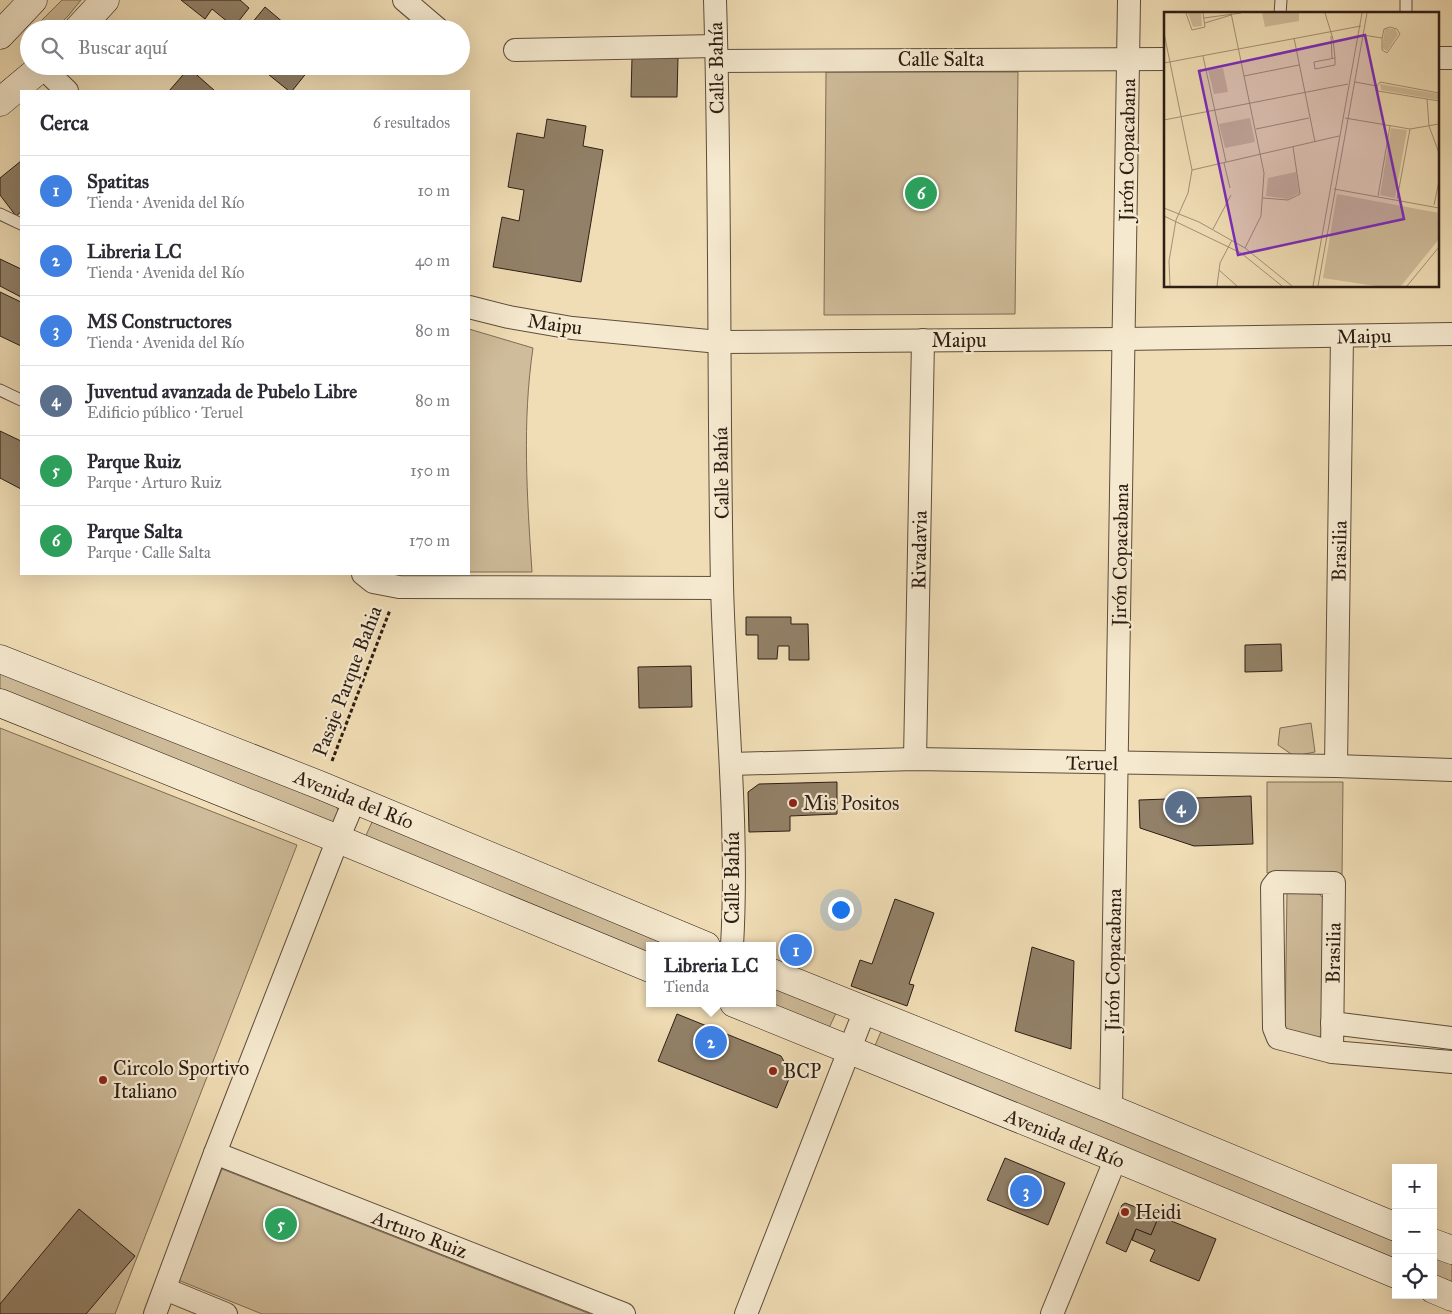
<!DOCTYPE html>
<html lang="es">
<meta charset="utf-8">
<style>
:root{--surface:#fff;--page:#f7f7f7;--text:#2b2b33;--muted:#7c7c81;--line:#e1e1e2;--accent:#7c3aed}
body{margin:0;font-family:"IM FELL Great Primer",serif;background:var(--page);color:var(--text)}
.controls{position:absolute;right:15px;bottom:15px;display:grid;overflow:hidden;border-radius:0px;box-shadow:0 5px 20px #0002}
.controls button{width:45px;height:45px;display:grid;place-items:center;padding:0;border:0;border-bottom:1px solid var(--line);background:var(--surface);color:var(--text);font:25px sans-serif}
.you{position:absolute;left:840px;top:909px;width:18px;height:18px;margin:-12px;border:4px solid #fff;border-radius:50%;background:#1a73e8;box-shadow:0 0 0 8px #1a73e833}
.badge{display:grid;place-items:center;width:32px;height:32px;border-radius:50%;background:var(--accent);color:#fff;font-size:16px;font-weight:700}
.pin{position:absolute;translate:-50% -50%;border:2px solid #fff;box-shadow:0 1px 5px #0006}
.popup{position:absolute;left:646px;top:942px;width:130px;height:65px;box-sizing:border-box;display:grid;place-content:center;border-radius:0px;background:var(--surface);filter:drop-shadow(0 1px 4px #0005);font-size:16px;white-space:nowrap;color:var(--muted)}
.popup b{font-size:19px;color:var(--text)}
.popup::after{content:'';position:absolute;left:50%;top:100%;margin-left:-10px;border:10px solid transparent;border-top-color:var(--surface)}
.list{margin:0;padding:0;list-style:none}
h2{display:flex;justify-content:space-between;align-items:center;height:65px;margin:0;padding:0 20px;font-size:21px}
h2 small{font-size:16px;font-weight:400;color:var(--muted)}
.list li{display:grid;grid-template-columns:32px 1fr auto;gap:15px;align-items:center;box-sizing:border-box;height:70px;padding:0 20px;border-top:1px solid var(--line)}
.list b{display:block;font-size:19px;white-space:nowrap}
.list p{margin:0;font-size:16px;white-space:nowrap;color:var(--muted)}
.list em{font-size:16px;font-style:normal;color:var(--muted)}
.icon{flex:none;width:28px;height:28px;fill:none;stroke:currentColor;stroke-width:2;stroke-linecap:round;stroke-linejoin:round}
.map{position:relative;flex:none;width:1452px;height:1314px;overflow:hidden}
.search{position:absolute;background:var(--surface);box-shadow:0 5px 20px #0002;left:20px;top:20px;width:450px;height:55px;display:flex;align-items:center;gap:12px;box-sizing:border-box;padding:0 18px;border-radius:28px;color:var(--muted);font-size:19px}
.panel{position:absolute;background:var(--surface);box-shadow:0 5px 20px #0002;left:20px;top:90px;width:450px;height:485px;border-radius:0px}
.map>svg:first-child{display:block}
.green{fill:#cfbc9a;stroke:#7e6c57}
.building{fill:#928168;stroke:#2d1d14}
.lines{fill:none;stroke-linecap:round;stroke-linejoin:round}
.service-casing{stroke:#5e4d3c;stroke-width:13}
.minor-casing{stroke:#5e4d3c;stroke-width:24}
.secondary-casing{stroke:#2d1d14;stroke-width:29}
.path{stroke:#2d1d14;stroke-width:3;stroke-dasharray:4 2.5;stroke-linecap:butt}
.service{stroke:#f5e9cf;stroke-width:11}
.minor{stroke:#f5e9cf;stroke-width:22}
.secondary{stroke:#f5e9cf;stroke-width:28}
.poi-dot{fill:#8f2418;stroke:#f5e9cf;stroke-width:2}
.labels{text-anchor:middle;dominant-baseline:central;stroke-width:4.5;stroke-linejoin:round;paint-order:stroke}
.street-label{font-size:20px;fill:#2d1d14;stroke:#f5e9cf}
.poi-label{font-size:20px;fill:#2d1d14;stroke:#f5e9cf;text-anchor:start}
.inset-road{fill:none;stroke:#a29075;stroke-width:1}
.view{fill:#7b2cbf;fill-opacity:0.15;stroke:#7b2cbf;stroke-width:2.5}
.inset-edge{fill:none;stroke:#2d1d14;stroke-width:2.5}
</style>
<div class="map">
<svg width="1452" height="1314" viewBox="0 0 1452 1314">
<rect width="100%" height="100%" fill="#f0ddb5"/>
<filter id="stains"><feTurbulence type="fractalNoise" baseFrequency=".004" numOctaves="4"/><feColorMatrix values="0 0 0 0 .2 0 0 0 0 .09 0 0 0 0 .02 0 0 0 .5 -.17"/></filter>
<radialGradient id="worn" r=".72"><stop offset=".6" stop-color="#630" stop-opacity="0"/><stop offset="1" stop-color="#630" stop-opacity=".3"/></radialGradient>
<g class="green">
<path d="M62,0H81L68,16L55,29H33Z"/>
<path d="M826,72H1018L1015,314L824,315Z"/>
<path d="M469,329L533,348C522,422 527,497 532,572H469Z"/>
<path d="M0,672L335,804L339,812L335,821L329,824L0,694Z"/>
<path d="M1311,723L1315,752L1294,756L1278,745L1280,728Z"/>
<path d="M0,728L297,845L115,1314H0Z"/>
<path d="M1267,782H1343L1342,876L1267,873Z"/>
<path d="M372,822L676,946H650V957L363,842Z"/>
<path d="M1287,893H1318L1323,898L1322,1035L1317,1039L1285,1030Z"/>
<path d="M772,985L837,1011L829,1028L766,1003H772Z"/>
<path d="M882,1029L1396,1239V1259L874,1048Z"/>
<path d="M222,1169L590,1314H262L178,1280Z"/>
<path d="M1433,1254L1452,1262V1282L1433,1274Z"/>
</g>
<g class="building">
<path d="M181,0H240L249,8L234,27L212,9L205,19Z"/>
<path d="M265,7L291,29H247Z"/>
<path d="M632,57L678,58L677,97H631Z"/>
<path d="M258,66H312L292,91H289Z"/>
<path d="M189,68L215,91H169Z"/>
<path d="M547,119L586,126L583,146L603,150L581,282L493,267L502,217L519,221L524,190L508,187L517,133L544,138Z"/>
<path d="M21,161V212L16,216L0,195V178Z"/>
<path d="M0,259L21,269V297L0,286Z"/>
<path d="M0,292L21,302V346L0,336Z"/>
<path d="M0,431L21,441V489L0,478Z"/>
<path d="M746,617H791V624H808L809,660H789V646H778L777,659H758V635H746Z"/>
<path d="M1281,644L1282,671L1245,672V645Z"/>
<path d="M691,666L692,707L639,708L638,667Z"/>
<path d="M837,782V814L790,816V831L749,832L748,792L759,784Z"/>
<path d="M1251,796L1253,844L1194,846L1140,828L1139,800Z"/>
<path d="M895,899L934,913L909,984L914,985L907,1006L851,986L860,960L872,964Z"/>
<path d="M787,939L810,947L806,960L782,952Z"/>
<path d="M1032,947L1074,961L1071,1049L1015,1031Z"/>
<path d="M677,1014L781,1056L791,1074L777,1108L658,1061Z"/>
<path d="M1005,1158L1065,1183L1048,1225L987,1200Z"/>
<path d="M1125,1203L1159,1216L1151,1235L1136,1229L1126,1252L1106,1243L1122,1205Z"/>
<path d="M79,1209L135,1256L86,1314H0V1304Z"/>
<path d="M1159,1216L1216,1239L1199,1281L1150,1261L1155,1250L1132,1240L1136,1229L1151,1235Z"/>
</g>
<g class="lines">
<g class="service-casing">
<g id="service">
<path d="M1280,14L1281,0"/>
<path d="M1406,14V0"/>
<path d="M0,214L21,224"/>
<path d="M0,390L21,400"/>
</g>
</g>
<g class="minor-casing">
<g id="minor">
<path d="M404,0L438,29"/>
<path d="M715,0C721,195 718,390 722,585C725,705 739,825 732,946"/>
<path d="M515,50L716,46"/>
<path d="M1438,58H1452"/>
<path d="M717,61L1166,59"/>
<path d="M42,67L67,91"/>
<path d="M469,307L509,317L572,328L719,342L1124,339L1452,334"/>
<path d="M363,574L373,582L399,587L722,588"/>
<path d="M915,759L923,340"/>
<path d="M731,764L915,759L1336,766L1452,770"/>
<path d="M1336,766L1342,336"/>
<path d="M1332,1023L1452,1038"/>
<path d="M1332,1052L1334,883L1276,882L1272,887L1274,1028L1278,1038L1332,1052L1452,1062"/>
<path d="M1111,1109L1129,0"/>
<path d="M215,1153L624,1314"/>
<path d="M165,1289L226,1314"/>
<path d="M155,1314L215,1153L338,839L355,799"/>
<path d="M746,1314L865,1010"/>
<path d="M1052,1314L1116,1158"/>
</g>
</g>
<g class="secondary-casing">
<g id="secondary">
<path d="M78,29L105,0"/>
<path d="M0,35L33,0"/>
<path d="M0,102L43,66"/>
<path d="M0,659L322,786L706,946"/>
<path d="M0,703L338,839L650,968"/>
<path d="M772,973L1111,1109L1396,1227"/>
<path d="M734,1003L1116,1158L1396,1274"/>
<path d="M1433,1243L1452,1250"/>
<path d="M1433,1289L1452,1297"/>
</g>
</g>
<path class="path" d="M332,761L390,610"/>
<use href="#service" class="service"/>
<use href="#minor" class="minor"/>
<use href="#secondary" class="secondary"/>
</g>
<g class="poi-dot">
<circle cx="793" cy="803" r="5"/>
<circle cx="773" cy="1071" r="5"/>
<circle cx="103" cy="1080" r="5"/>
<circle cx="1125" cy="1212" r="5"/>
</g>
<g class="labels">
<g class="street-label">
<text x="941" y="59">Calle Salta</text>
<text transform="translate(716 68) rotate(-91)">Calle Bahía</text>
<text transform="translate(1127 150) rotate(-89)">Jirón Copacabana</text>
<text transform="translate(555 324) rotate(8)">Maipu</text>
<text transform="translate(1364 336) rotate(-1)">Maipu</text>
<text x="959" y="340">Maipu</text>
<text transform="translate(721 473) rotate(-91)">Calle Bahía</text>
<text transform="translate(919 550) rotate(-89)">Rivadavia</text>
<text transform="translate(1339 551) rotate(-89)">Brasilia</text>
<text transform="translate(1120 555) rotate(-89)">Jirón Copacabana</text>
<text transform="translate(347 681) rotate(-69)">Pasaje Parque Bahia</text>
<text transform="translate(1092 763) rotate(1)">Teruel</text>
<text transform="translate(354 799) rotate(22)">Avenida del Río</text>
<text transform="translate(732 878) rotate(-90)">Calle Bahía</text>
<text transform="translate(1333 953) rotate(-89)">Brasilia</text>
<text transform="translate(1113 960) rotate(-89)">Jirón Copacabana</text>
<text transform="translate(1065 1138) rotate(22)">Avenida del Río</text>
<text transform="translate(420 1234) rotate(21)">Arturo Ruiz</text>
</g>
<g class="poi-label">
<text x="803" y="803">Mis Positos</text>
<text x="113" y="1068">Circolo Sportivo<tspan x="113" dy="23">Italiano</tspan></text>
<text x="783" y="1071">BCP</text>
<text x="1135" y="1212">Heidi</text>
</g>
</g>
<g transform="translate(1164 12)">
<rect width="275" height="275" fill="#f0ddb5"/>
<path d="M24,1H37L38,14L29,15ZM98,1H135V9L101,15ZM221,16L231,17L234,22L223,39L218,36ZM59,56L64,80L50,82L44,58ZM216,72L275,82V88L217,78ZM86,106L91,130L61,136L55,112ZM227,116L243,118L231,186L216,183ZM132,160L135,181L124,187L102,184L104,166ZM173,182L275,201V227L237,274H211L159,266Z" fill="#cfbc9a"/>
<path class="inset-road" d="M22,1L28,18L41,15L39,1M67,1L100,161L97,204L81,236M161,1L169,27L171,46V53L151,57L150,50L171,46M40,6L77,1M41,11L67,3M226,15L233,17L236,22L223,41L218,38V27L220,17ZM0,21L28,158L24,181L12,208L5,249L6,274M199,23L218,26M167,24L168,46M130,26L151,130M39,44L62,150M0,51L197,14M80,64L135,53M191,70L213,74M275,81L216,70L213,74L214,79L275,89M263,87L265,114L275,141M181,106L246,117L275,112M0,108L184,72M92,117L145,106M60,151L66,176M28,158L175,124M170,177L275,196M214,184L226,114M99,186L124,188L136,182L129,135M233,187L246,117M270,193L275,169M0,196L35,210L81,236L128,274M0,204L77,241L118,274M49,217L67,183M55,258L73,274M53,274L56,251L68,228M149,274L198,1M154,274L203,1M243,274L275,235"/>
<path class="view" d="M201,23L240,207L74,243L35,59Z"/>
<rect width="275" height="275" class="inset-edge"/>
</g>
<rect width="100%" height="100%" filter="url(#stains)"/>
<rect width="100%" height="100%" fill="url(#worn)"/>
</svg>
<div class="controls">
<button>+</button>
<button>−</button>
<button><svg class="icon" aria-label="locate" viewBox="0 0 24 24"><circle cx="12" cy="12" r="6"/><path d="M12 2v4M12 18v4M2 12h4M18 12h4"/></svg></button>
</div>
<div class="you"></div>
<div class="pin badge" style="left:796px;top:950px;background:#3f7fe0">1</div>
<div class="pin badge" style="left:711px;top:1042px;background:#3f7fe0">2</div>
<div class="popup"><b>Libreria LC</b>Tienda</div>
<div class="pin badge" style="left:1026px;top:1191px;background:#3f7fe0">3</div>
<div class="pin badge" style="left:1181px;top:807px;background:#5c6f8a">4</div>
<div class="pin badge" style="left:281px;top:1224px;background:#2e9e5b">5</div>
<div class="pin badge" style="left:921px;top:193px;background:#2e9e5b">6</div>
<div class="search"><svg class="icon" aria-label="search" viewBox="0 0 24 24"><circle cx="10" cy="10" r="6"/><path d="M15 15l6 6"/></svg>Buscar aquí</div>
<section class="panel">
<h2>Cerca<small>6 resultados</small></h2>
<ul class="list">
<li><span class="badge" style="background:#3f7fe0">1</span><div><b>Spatitas</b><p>Tienda · Avenida del Río</p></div><em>10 m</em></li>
<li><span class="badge" style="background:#3f7fe0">2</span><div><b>Libreria LC</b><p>Tienda · Avenida del Río</p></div><em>40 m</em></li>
<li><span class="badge" style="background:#3f7fe0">3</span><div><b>MS Constructores</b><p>Tienda · Avenida del Río</p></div><em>80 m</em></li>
<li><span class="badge" style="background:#5c6f8a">4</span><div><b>Juventud avanzada de Pubelo Libre</b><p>Edificio público · Teruel</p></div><em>80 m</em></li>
<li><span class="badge" style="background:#2e9e5b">5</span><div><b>Parque Ruiz</b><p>Parque · Arturo Ruiz</p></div><em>150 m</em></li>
<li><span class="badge" style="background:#2e9e5b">6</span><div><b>Parque Salta</b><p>Parque · Calle Salta</p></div><em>170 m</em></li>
</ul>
</section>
</div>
